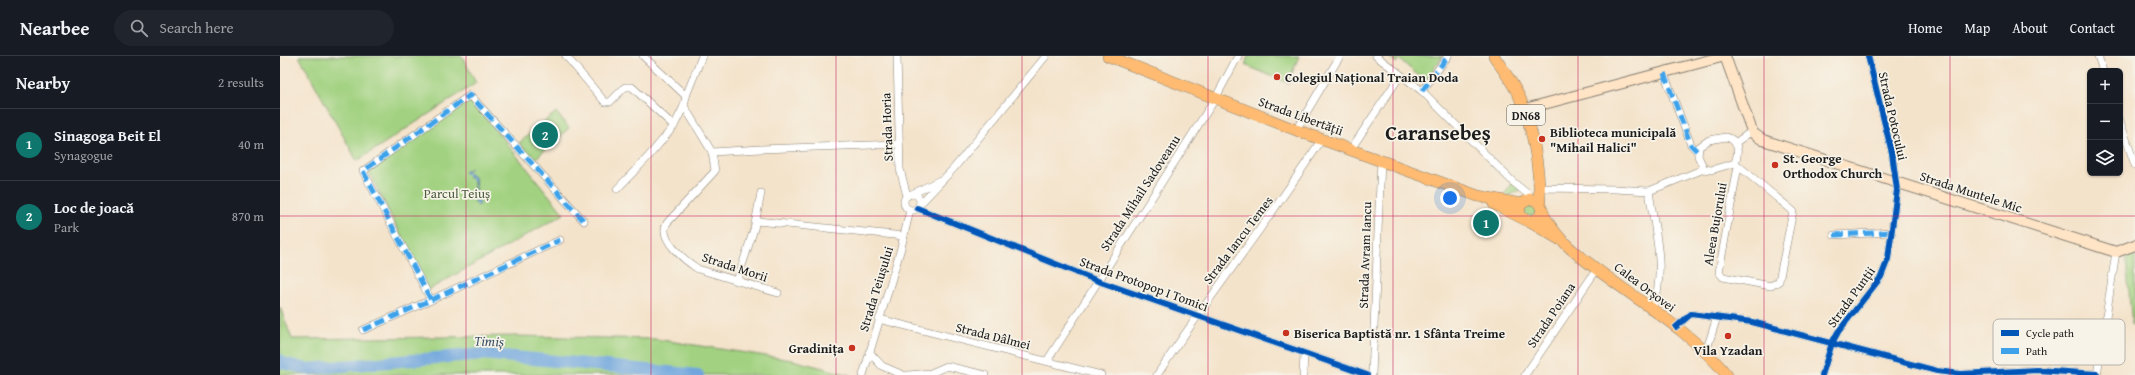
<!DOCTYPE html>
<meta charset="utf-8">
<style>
:root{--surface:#171b24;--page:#20242c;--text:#f1f3f6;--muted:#9ea1a6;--line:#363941;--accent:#0f766e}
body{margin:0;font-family:"Gentium Book Plus",serif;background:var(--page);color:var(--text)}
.controls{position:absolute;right:12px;top:12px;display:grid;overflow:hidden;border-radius:6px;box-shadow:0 1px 3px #0004}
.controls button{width:36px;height:36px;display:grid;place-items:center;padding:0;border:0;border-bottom:1px solid var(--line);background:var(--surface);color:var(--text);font:20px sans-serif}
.you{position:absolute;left:1170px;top:142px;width:14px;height:14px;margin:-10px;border:3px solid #fff;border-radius:50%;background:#1a73e8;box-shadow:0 0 0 6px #1a73e833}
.badge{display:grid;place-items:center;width:26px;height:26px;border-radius:50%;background:var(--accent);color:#fff;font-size:13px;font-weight:700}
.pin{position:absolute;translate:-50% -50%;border:2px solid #fff;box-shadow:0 1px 4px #0006}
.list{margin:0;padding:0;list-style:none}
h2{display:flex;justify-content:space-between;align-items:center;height:52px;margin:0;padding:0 16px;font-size:17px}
h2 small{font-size:13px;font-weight:400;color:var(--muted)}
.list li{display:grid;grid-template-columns:26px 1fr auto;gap:12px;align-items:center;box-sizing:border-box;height:72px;padding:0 16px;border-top:1px solid var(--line)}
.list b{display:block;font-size:15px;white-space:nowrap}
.list p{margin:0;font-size:13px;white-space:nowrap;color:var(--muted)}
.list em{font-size:13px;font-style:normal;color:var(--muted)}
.icon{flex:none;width:22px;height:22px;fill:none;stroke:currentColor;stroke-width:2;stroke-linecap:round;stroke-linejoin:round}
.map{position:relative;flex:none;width:1855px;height:319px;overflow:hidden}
header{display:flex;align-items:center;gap:24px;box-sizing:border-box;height:56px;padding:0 20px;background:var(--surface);border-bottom:1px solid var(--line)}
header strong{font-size:19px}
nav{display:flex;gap:22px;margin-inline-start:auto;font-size:14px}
.search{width:280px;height:36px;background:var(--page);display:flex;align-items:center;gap:10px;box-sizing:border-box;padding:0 14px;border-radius:22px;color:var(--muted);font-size:15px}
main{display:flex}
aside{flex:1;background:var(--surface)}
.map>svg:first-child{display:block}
.green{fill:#a2d281;stroke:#5f774e}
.water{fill:#6fa6dd;stroke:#46617c}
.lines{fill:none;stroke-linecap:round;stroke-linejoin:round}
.river{stroke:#6fa6dd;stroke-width:12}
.street-casing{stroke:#888074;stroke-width:8}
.secondary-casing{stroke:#888074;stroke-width:12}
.primary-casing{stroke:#888074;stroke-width:12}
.street{stroke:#fff;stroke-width:7}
.secondary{stroke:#ffe4c6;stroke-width:10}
.primary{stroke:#febb71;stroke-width:11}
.quiet{stroke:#3da2ea;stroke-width:5;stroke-dasharray:10 5;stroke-linecap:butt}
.cycleway-casing{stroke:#f7f3e8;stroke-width:8}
.cycleway{stroke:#0057b8;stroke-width:6}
.grid{fill:none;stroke:#c2185b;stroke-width:1;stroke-opacity:0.55}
.poi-dot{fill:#c8321e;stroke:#f7f3e8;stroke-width:1.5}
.labels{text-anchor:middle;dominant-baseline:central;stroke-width:3.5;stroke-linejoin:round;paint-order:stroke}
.shield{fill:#f7f3e8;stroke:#5e5c59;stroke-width:1}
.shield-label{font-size:12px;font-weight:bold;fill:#1c1c1c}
.poi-label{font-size:13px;font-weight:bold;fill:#1c1c1c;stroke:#f7f3e8;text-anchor:start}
.street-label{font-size:13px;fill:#1c1c1c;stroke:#f7f3e8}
.park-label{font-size:13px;fill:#4b5c3f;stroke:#f7f3e8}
.water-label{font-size:14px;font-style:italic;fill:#3d5369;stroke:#f7f3e8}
.town-label{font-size:21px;font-weight:bold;fill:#1c1c1c;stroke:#f7f3e8}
.key{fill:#f7f3e8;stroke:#b5b2ab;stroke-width:1}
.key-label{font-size:11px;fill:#1c1c1c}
</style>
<header>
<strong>Nearbee</strong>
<div class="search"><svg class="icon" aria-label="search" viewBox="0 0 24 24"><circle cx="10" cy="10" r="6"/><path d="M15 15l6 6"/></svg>Search here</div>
<nav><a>Home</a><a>Map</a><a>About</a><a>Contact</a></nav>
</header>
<main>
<aside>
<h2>Nearby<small>2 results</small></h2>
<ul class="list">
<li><span class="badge">1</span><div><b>Sinagoga Beit El</b><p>Synagogue</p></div><em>40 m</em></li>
<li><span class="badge">2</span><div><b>Loc de joacă</b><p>Park</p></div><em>870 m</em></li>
</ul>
</aside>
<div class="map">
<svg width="1855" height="319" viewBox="0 0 1855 319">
<rect width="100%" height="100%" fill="#f7f3e8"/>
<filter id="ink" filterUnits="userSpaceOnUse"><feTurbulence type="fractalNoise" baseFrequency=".025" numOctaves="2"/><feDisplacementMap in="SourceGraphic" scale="8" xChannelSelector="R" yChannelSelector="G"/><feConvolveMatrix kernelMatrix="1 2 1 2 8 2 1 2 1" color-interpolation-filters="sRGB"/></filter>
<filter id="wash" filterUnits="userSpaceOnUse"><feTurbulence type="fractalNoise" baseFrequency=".012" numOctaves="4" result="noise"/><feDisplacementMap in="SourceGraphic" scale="16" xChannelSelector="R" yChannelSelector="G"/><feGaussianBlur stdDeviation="0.9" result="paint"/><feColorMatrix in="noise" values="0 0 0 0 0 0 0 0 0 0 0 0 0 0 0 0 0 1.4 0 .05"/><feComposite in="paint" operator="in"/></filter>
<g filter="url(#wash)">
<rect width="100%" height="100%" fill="#f4e3cb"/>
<g class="green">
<path d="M19,0H182L196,27L77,105Z"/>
<path d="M968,0H1019L1008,27L965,9Z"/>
<path d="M1108,0H1163L1145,25L1119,3L1116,7Z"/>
<path d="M190,42L284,158L148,234L88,114Z"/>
<path d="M276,56L289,72L254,104L239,87Z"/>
<path d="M1233,126L1242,133L1229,140L1224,139Z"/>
<circle cx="1250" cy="154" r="6"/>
<path d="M1855,195V270L1852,269L1846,203L1850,196Z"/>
<path d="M0,251L12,283L236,280L375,283L512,304L570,319H0Z"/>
</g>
<path class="water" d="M191,112L187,116L195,122L197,142L200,148L198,150L195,147L194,126L184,116Z"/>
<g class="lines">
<path class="river" d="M0,304L3,307L27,313L203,298L418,319"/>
</g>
</g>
<g filter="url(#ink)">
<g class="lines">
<g class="street-casing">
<g id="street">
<path d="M286,0L325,46H330L345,31H352L394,70"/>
<path d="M363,0L406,40"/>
<path d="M617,0L620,113L627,140"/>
<path d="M1096,0L1142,35L1233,126L1249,139"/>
<path d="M1818,0L1823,15"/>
<path d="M1384,17L1411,89L1417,95"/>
<path d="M1142,35L1168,0"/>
<path d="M404,50L432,96L435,115L387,167C377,183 406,205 418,213L498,237"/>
<path d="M1840,65L1855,109"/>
<path d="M1016,74L1060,0"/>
<path d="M1446,81C1459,84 1459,96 1455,107L1431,114L1424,113L1418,100L1419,91L1429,84Z"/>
<path d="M1455,87L1472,75"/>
<path d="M1071,93L1120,20"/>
<path d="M432,96L481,93L619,88"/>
<path d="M1455,107L1513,155L1499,225L1491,230L1443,221L1439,216L1458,110"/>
<path d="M1259,132L1335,133L1369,135L1424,113"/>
<path d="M337,133L368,101L394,70L404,50L406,40L422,0"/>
<path d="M1369,135C1375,177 1387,214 1372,255"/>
<path d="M632,138L660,124"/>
<circle cx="632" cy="146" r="8"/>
<path d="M640,148L674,112L766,0"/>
<path d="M637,152L818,225L1087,319"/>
<path d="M476,165L624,180"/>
<path d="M1554,179L1612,176"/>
<path d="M457,225L474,173L481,137"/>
<path d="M151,244L280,184"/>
<path d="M599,263L821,319"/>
<path d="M1396,271L1411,258L1472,266L1657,315L1681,318L1757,314L1817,318"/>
<path d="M83,274L151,244L83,115L190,39L304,165"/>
<path d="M589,296L602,310L623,319"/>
<path d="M1426,296L1437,261"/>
<path d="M767,305L935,43L958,0"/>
<path d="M583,319L621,192L630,154"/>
<path d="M628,319L651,317L667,310L705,319"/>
<path d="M877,319C930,239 990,163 1042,83"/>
<path d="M1023,319L1024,298"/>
<path d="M1092,319L1101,104"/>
<path d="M1245,319L1317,213"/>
<path d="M1542,319L1552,287L1558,276L1601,221L1608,203L1617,134L1612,97L1588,0"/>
<path d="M1817,319L1836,196"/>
</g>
</g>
<g class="secondary-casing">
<g id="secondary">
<path d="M1445,0L1472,75L1474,78L1483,84L1836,196L1855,189"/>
<path d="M1245,53L1445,0"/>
</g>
</g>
<g class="primary-casing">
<g id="primary">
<path d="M828,0L1016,74L1198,140L1241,148"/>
<path d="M1214,0C1223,14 1233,27 1240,42C1254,74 1259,113 1260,148"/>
<path d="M1214,148L1250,166L1260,161L1262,154"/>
<path d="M1241,161L1239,155L1241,148L1250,143L1257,145C1262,150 1262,156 1265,161C1272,173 1280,183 1290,192C1341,236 1404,267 1447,319"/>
<path d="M1250,166L1279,183"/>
</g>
</g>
<use href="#street" class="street"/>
<use href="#secondary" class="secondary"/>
<use href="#primary" class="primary"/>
<g class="quiet">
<path d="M1384,17L1411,89L1417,95"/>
<path d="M1142,35L1168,0"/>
<path d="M1554,179L1612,176"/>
<path d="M151,244L280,184"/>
<path d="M83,274L151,244L83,115L190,39L304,165"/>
</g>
<g class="cycleway-casing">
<g id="cycleway">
<path d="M637,152L818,225L1087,319"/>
<path d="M1396,271L1411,258L1472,266L1657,315L1681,318L1757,314L1817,318"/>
<path d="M1542,319L1552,287L1558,276L1601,221L1608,203L1617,134L1612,97L1588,0"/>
</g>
</g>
<use href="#cycleway" class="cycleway"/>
</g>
</g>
<path class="grid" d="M186,0V319M371,0V319M556,0V319M742,0V319M928,0V319M1113,0V319M1298,0V319M1484,0V319M1670,0V319M0,160H1855"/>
<g class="poi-dot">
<circle cx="997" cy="21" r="4"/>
<circle cx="1262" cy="83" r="4"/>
<circle cx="1495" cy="109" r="4"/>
<circle cx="1006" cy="277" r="4"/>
<circle cx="1448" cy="280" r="4"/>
<circle cx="572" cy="292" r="4"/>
</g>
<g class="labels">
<rect class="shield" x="1227" y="49" width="38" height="20" rx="3"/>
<g class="shield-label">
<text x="1246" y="59">DN68</text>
</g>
<g class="poi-label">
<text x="1005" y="21">Colegiul Național Traian Doda</text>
<text x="1270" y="76">Biblioteca municipală<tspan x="1270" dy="15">"Mihail Halici"</tspan></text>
<text x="1503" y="102">St. George<tspan x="1503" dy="15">Orthodox Church</tspan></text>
<text x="1014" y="277">Biserica Baptistă nr. 1 Sfânta Treime</text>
<text x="564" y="292" text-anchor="end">Gradinița</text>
<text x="1448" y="294" text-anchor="middle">Vila Yzadan</text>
</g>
<g class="street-label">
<text transform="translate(1021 60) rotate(20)">Strada Libertății</text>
<text transform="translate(1613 60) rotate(77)">Strada Potocului</text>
<text transform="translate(607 71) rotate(-92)">Strada Horia</text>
<text transform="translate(1691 136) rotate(18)">Strada Muntele Mic</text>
<text transform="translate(860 137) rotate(-57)">Strada Mihail Sadoveanu</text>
<text transform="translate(1435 168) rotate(-80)">Aleea Bujorului</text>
<text transform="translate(958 184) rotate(-53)">Strada Iancu Temes</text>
<text transform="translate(1085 199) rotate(-88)">Strada Avram Iancu</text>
<text transform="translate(455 211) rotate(18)">Strada Morii</text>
<text transform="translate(864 228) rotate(20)">Strada Protopop I Tomici</text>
<text transform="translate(1365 231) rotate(37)">Calea Orșovei</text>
<text transform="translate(596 233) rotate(-73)">Strada Teiușului</text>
<text transform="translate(1571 241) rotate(-54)">Strada Punții</text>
<text transform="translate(1271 259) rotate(-56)">Strada Poiana</text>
<text transform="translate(713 280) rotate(14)">Strada Dâlmei</text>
</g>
<g class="park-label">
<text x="177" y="137">Parcul Teiuș</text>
</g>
<g class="water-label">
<text transform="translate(209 285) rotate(2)">Timiș</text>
</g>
<g class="town-label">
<text x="1158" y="76">Caransebeș</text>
</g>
</g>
<rect x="1713" y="263" width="132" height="46" rx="6" class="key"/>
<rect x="1721" y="274" width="18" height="6" fill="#0057b8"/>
<rect x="1721" y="292" width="18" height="6" fill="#3da2ea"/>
<g class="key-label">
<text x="1746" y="281">Cycle path</text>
<text x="1746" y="299">Path</text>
</g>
</svg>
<div class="controls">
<button>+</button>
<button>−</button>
<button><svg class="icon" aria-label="layers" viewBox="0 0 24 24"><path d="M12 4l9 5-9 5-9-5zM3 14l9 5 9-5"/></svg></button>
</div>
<div class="you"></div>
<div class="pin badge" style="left:1206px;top:167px">1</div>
<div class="pin badge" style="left:265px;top:79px">2</div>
</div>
</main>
